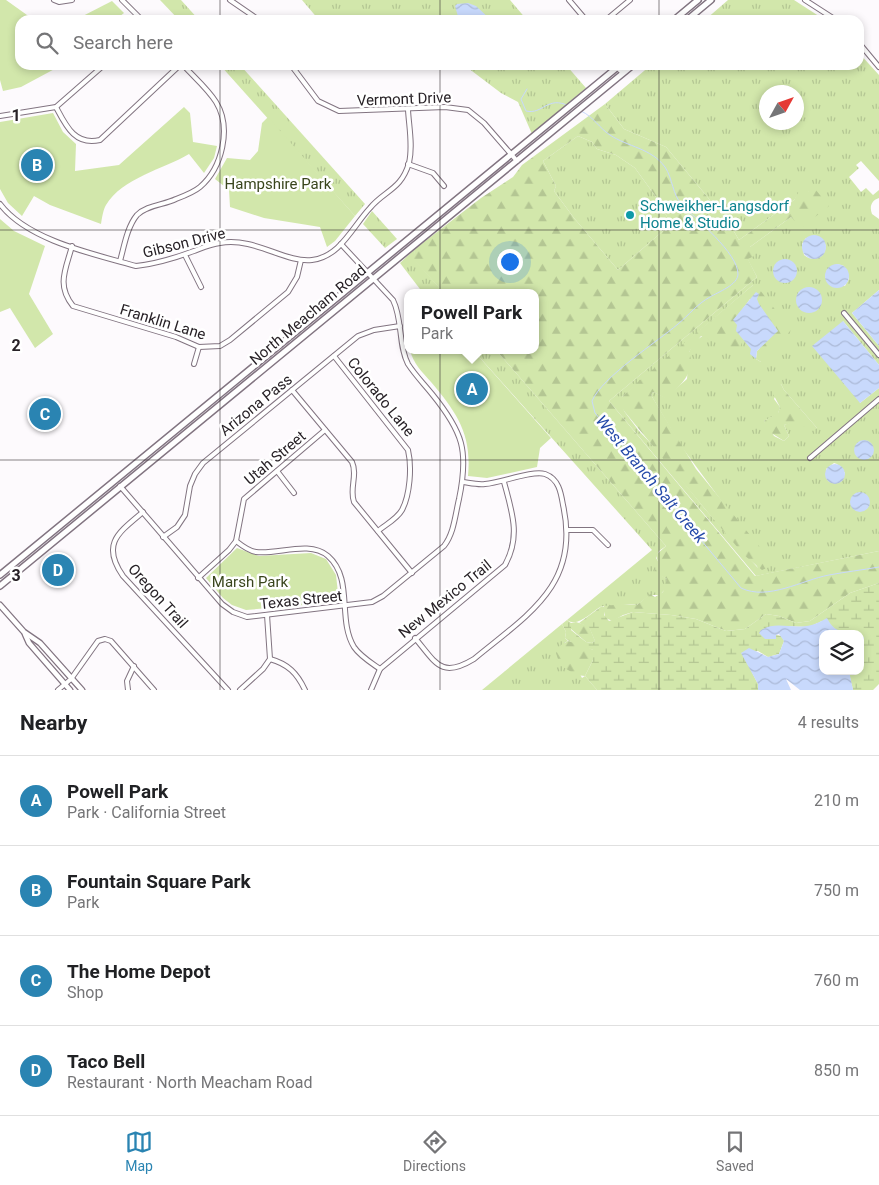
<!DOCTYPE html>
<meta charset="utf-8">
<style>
:root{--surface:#fff;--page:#f2f2f2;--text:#202124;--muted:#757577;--line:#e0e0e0;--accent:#2a84b2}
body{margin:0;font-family:Roboto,sans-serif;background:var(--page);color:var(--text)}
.controls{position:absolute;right:15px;bottom:15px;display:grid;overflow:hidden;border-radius:10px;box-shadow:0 2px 8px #0003}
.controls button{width:45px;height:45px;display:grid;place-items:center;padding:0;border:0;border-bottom:1px solid var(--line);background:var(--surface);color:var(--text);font:25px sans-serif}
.compass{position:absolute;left:759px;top:85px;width:45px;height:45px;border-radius:50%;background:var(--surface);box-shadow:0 2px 8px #0003;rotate:50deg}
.you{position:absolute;left:509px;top:261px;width:18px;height:18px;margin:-12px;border:4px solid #fff;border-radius:50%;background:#1a73e8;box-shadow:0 0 0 8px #1a73e833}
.badge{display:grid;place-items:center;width:32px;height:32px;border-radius:50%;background:var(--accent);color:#fff;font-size:16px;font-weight:700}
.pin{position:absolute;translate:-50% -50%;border:2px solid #fff;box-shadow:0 1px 5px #0006}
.popup{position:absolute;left:404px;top:289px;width:135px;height:65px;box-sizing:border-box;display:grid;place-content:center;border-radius:10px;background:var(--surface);filter:drop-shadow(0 1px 4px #0005);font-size:16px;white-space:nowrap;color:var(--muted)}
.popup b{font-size:19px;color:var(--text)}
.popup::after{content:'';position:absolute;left:50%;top:100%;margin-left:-10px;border:10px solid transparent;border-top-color:var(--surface)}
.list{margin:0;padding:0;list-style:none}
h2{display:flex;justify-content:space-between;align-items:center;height:65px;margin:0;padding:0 20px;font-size:21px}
h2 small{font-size:16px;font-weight:400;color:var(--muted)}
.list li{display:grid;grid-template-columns:32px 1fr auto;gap:15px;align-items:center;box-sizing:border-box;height:90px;padding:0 20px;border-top:1px solid var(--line)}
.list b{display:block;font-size:19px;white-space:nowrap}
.list p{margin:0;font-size:16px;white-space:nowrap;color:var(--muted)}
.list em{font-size:16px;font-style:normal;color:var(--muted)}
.icon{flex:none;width:28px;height:28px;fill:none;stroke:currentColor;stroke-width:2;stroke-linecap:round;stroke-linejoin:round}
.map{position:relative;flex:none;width:879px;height:690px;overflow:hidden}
.search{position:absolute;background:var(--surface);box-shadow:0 2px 8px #0003;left:15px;right:15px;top:15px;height:55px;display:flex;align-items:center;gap:12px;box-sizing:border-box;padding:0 18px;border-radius:15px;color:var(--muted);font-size:19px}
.sheet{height:425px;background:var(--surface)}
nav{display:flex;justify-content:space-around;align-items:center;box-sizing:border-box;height:70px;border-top:1px solid var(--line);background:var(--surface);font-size:14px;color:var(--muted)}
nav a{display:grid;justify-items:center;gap:2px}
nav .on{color:var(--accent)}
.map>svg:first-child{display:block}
.grass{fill:url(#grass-tufts);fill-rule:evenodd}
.forest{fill:url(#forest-firs);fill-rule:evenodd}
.wetland{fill:url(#wetland-marsh)}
.park{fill:#d2e7ab}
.water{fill:url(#water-waves)}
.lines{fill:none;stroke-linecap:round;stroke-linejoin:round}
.stream{stroke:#c8d9fc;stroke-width:1}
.minor-casing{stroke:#827481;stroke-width:6}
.tertiary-casing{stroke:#827481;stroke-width:7}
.secondary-casing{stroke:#827481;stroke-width:8}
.minor{stroke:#fff;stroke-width:4}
.tertiary{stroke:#fff;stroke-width:4.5}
.secondary{stroke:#fff;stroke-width:5}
.grid{fill:none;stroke:#282227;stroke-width:1;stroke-opacity:0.55}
.culture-dot{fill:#0f9aa8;stroke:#fff;stroke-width:2}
.labels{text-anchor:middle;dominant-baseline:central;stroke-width:5;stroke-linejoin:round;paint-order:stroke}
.street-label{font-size:15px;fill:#282227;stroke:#fff}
.park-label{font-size:15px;fill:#39451c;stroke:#fff}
.culture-label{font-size:15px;fill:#0d838f;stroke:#fff;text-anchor:start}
.water-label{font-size:16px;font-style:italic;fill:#254aa9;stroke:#fff}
.grid-label{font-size:16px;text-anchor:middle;font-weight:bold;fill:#282227;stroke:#fff;stroke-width:5;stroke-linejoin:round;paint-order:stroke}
</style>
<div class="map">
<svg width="879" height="690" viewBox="0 0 879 690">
<defs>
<pattern id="grass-tufts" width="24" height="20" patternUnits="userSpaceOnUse" patternTransform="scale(1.25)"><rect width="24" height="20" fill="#d2e7ab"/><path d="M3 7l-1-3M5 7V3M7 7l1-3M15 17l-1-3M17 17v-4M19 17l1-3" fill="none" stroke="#b4c693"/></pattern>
<pattern id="forest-firs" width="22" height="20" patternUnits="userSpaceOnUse" patternTransform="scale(1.25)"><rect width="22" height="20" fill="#d2e7ab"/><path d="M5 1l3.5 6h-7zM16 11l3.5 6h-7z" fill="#b4c693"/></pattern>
<pattern id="wetland-marsh" width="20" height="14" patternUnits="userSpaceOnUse" patternTransform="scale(1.25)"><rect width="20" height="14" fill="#d2e7ab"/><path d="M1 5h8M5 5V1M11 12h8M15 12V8" fill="none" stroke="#b4c693"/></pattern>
<pattern id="water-waves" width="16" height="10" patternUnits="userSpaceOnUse" patternTransform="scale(1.25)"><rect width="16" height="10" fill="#c8d9fc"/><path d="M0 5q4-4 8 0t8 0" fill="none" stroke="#acbad8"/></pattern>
</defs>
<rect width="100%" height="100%" fill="#fdfafd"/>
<g class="grass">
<path d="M160,0H181L199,20H179Z"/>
<path d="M302,0H510L527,20H319Z"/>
<path d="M728,0H794L825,20H705Z"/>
<path d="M859,53L879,75V181L861,161L856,165L859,168L849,177L861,192L866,188L873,195L879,190V198C872,200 869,206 872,214L879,219V290L852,313L879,346V365L843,321L860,403L879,388V551L756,576L609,401L757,277L747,258L750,247L791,217L795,220L809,192L801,191L794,200L739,240L729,223L666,147L624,129L605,104L651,65H859ZM766,92H796V122H766ZM806,238L826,245C825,258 814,263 804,255L802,244ZM837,264L844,266L849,279L845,286L825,278L827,270ZM753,285L761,362L756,359L742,310L695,341L689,352L687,379L672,392L669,399L653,392L651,395L681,446L723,503L758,568L705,509L661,454L639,431L624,411L622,397ZM808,288L818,292C823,300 821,308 813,312L798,294ZM781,384L784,390L817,428L792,422L784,425L789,436L784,441L774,436L764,421L778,414L780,407L774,399ZM834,463L837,464L845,473L842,481L826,479V469Z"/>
<path d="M220,65H240L365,204L355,216Z"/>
<path d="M464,65H566L586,88L532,134L518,102L501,93Z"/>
<path d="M578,136L592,142L597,149L616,155L635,168L656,197L671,224L618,270L574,218L554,191L556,186L543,161Z"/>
<path d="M372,211L397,239L385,248L363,224Z"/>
<path d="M415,249L414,259L444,293H423L400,263Z"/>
<path d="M473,350H496L666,546L659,551L656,558L659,563V574L667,579L666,588L660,595H650L637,605C624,602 614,608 602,606C591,612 578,628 567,620L652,550Z"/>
<path d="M562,624L566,632L565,638L568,641L564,643L582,678L585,676L597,690H482Z"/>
</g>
<g class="forest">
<path d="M605,104L624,129L666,147L729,223L739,240L794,200L802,186L809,192L815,189L829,206L801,228L791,217L750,247L754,256L748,259L757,277L609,401L755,576L879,551V583L850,593L810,621L796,623L779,616L766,614L745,629L726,631L696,619L671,615L633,612L623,615L613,621L605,618L604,606L623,604L637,605L650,594L655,597L663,592L667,579L655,573V570L659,566L656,555L666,546L496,350H536V293H444L413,259L415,249L481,198L513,177L522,165ZM578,136L592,142L597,149L616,155L635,168L656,197L671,224L618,270L574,218L554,191L556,186L543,161Z"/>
<path d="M753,285H756L791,330L761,362L756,359L757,351L778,331L757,299H750L742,310L736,331L743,340L738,352L701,336L689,352C696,368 684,382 673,392L672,396L669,400L653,392L651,395L696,469L768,557L771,563L769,567L762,570L744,555L705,509L624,411L621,405L622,397L639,381Z"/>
<path d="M781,384L784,390L817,428L813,431L804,426L796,428L792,423L784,425L789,436L784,441L768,431L764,421L778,413L780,407L772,392L775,387Z"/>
<path d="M576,622L589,626L595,641L592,643L586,642L571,629V623Z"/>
<path d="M568,641L580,643L593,650V660L585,676L576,675L560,665L556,653L561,645Z"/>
</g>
<path class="wetland" d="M879,583V684L873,690H853L849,673L860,671V651L863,647L861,634L840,633L822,621L809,627L782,626L776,635L782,636L784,641L779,654L768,657L758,651L742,653L758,684V690H597L585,676L593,660V650C586,647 569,643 565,638L566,632L562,624L567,620L571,623V630L586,642L592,643L595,641L589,627L579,623L602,606L606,608L604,615L609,621L633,612L671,615L696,619L726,631L745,629L766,614L779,616L796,623L810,621L850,593Z"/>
<g class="park">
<path d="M0,0H6L34,20H20V65H62L21,87L3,91L0,80Z"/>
<path d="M112,1L124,13L115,20H75Z"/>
<path d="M184,107L190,113L193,142L217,146L214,158L204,173L189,154C164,169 122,178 106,205C103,210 102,218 101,224L50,205L34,196L22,216L8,203L0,189V122L53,113L63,132L76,144L75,171L119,165Z"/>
<path d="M268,117L355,216L335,241L327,247L320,227L264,218L230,207L229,190L215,179L227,158L250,160L258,151L262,123Z"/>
<path d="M0,219L14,231L45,246L29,294L53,334L35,348L10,308L0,312Z"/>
<path d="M410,350H473L551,438L540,448L537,467L487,478L468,476C472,434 457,413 431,382C422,372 413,363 410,350Z"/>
<path d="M237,548L259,556L311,553L326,559L336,575L339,602L246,610L232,605L223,598L206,578Z"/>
</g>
<g class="water">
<path d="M468,3L476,6L491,20H459L455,6L457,4Z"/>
<circle cx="814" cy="247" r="12"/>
<circle cx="785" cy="271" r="12"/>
<circle cx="837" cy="276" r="12"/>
<circle cx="809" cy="300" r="13"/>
<path d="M879,290V346L852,313Z"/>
<path d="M756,292L759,294L757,299L759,304L778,331L757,351L756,359L750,354L751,349L736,331L737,325L733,320Z"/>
<path d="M843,321L879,365V388L860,403L812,346Z"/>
<circle cx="864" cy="450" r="10"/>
<circle cx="835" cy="474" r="10"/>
<circle cx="860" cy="502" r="10"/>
<path d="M827,618C835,634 845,632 861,634L864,638L860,651V634H823V671H849L853,690H800L786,679L791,690H758V684L741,653L749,648L768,657L779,654L784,641L779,634L776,635V639H765L759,633L761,630C781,618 799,636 827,618Z"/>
</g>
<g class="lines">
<g class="stream">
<path d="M527,89L521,99L526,111C543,115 547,95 569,106"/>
<path d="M581,111C594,117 599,128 610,135C628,147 651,148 665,167C673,179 672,194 682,205C696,219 738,253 738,274C738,285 718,292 710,297C697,304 689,315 678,324C657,342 602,377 592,401L595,413L741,588C768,601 802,580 829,575C845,572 862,570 879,567"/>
</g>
<g class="minor-casing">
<g id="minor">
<path d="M54,0L59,2L72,0"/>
<path d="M122,0L142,20"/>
<path d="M230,0L259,20"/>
<path d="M569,0L586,20"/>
<path d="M805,0L836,20"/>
<path d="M606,20L630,0"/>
<path d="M859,43L879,67"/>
<path d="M291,65L318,101L339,111L445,107L468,110L484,123L517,161"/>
<path d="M614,65L623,73"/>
<path d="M56,107C66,126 75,146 100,140L180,65"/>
<path d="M0,116L56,107L104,65"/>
<path d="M408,164L433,173L444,186"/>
<path d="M0,204C27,240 93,254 136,266C156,264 175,258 194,251C202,248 211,244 220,243C256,237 284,263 312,260C340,257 353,226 370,208C385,190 401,190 409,163C413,146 409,127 408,110"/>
<path d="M72,246C66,269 56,285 73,306L176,337L199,347L220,346L230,340L288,292L297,277L301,260"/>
<path d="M185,255L201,287"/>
<path d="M120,261C124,247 127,227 137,215C147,205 164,205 176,199C184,196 194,192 200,187C222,168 232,128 216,102C208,89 194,77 183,65"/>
<path d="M844,313L879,355"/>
<path d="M334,356L408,450C412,467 410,495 402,510C397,519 385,525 378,531"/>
<path d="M194,364L199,347"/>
<path d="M292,390L352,462C358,475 349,489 354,502L412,573"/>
<path d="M810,458L879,399"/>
<path d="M277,471L294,493"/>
<path d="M120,486L222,604L233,612L247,617L372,602L383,596L444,546C454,533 455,516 459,499C469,451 463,432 432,394C424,384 415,375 408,364C398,345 403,320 393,300L341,244"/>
<path d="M143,512C118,533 101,544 123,576L228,690"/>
<path d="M567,530H593L608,545"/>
<path d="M163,537L177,527L185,515L190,486L195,474L203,463L358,336L374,330L400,326"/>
<path d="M236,541C241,545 249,551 256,552C278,555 309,540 328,556C354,579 337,619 354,647C360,656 370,662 380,669"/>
<path d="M198,578L229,550L236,541L244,499L325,430"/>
<path d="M415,638C436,663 441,679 474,659C527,615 581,585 563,505C561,493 559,479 545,474C532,470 501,483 485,484C478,485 470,483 463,482"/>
<path d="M270,659C288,664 297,673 305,690"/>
<path d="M58,690L71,679L98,641L105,639L111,641L154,690"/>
<path d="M128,690L127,681L134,666"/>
<path d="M240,690L263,669L270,659L267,615"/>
<path d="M371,690L380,669L505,565C521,536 512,512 504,482"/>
</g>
</g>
<g class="tertiary-casing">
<g id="tertiary">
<path d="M0,605L24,632L40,643L82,690"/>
<path d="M25,634L29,643L70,690"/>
</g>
</g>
<g class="secondary-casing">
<g id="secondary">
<path d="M674,20L698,0"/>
<path d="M687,20L711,0"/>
<path d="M0,575L620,65"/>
<path d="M0,586L633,65"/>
</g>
</g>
<use href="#minor" class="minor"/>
<use href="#tertiary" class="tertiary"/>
<use href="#secondary" class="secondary"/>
</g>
<path class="grid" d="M220,0V20M440,0V20M659,0V20M220,65V690M440,65V690M659,65V690M0,230H879M0,460H879"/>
<circle class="culture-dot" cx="630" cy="215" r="5"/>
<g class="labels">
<g class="street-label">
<text transform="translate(404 99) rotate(-2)">Vermont Drive</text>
<text transform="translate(184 243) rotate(-14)">Gibson Drive</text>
<text transform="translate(308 315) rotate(-40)">North Meacham Road</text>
<text transform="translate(163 322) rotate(17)">Franklin Lane</text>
<text transform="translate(381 397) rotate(51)">Colorado Lane</text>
<text transform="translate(256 405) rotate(-39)">Arizona Pass</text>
<text transform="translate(275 458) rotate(-40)">Utah Street</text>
<text transform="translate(158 596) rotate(48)">Oregon Trail</text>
<text transform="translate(445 599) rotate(-39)">New Mexico Trail</text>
<text transform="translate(301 600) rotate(-6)">Texas Street</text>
</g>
<g class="park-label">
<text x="278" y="184">Hampshire Park</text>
<text x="250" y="582">Marsh Park</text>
</g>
<g class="culture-label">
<text x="640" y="206">Schweikher-Langsdorf<tspan x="640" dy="17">Home &amp; Studio</tspan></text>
</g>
<g class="water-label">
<text transform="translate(651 479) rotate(50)">West Branch Salt Creek</text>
</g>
</g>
<g class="grid-label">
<text x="16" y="121">1</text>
<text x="16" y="351">2</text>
<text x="16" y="581">3</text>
</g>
</svg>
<div class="controls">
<button><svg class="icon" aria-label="layers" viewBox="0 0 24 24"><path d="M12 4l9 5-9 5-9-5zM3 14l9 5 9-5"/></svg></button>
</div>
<svg class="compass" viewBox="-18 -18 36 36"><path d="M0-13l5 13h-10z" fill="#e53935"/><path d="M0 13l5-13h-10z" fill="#757577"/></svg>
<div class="you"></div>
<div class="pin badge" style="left:472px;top:389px">A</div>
<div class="popup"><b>Powell Park</b>Park</div>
<div class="pin badge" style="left:37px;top:165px">B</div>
<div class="pin badge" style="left:45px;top:414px">C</div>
<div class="pin badge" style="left:58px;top:570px">D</div>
<div class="search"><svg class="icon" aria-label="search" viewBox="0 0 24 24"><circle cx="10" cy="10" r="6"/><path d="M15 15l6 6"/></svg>Search here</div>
</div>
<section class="sheet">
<h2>Nearby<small>4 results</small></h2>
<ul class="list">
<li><span class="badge">A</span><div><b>Powell Park</b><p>Park · California Street</p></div><em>210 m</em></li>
<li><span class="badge">B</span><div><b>Fountain Square Park</b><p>Park</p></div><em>750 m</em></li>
<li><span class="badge">C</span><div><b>The Home Depot</b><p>Shop</p></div><em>760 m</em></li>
<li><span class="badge">D</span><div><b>Taco Bell</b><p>Restaurant · North Meacham Road</p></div><em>850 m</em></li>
</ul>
</section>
<nav>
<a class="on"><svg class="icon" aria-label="map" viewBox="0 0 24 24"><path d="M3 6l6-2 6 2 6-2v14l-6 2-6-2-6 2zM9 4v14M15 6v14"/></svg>Map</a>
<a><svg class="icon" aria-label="directions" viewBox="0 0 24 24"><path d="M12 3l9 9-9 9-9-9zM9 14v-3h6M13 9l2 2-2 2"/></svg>Directions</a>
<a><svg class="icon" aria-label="saved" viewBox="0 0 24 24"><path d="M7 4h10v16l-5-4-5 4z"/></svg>Saved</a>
</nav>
